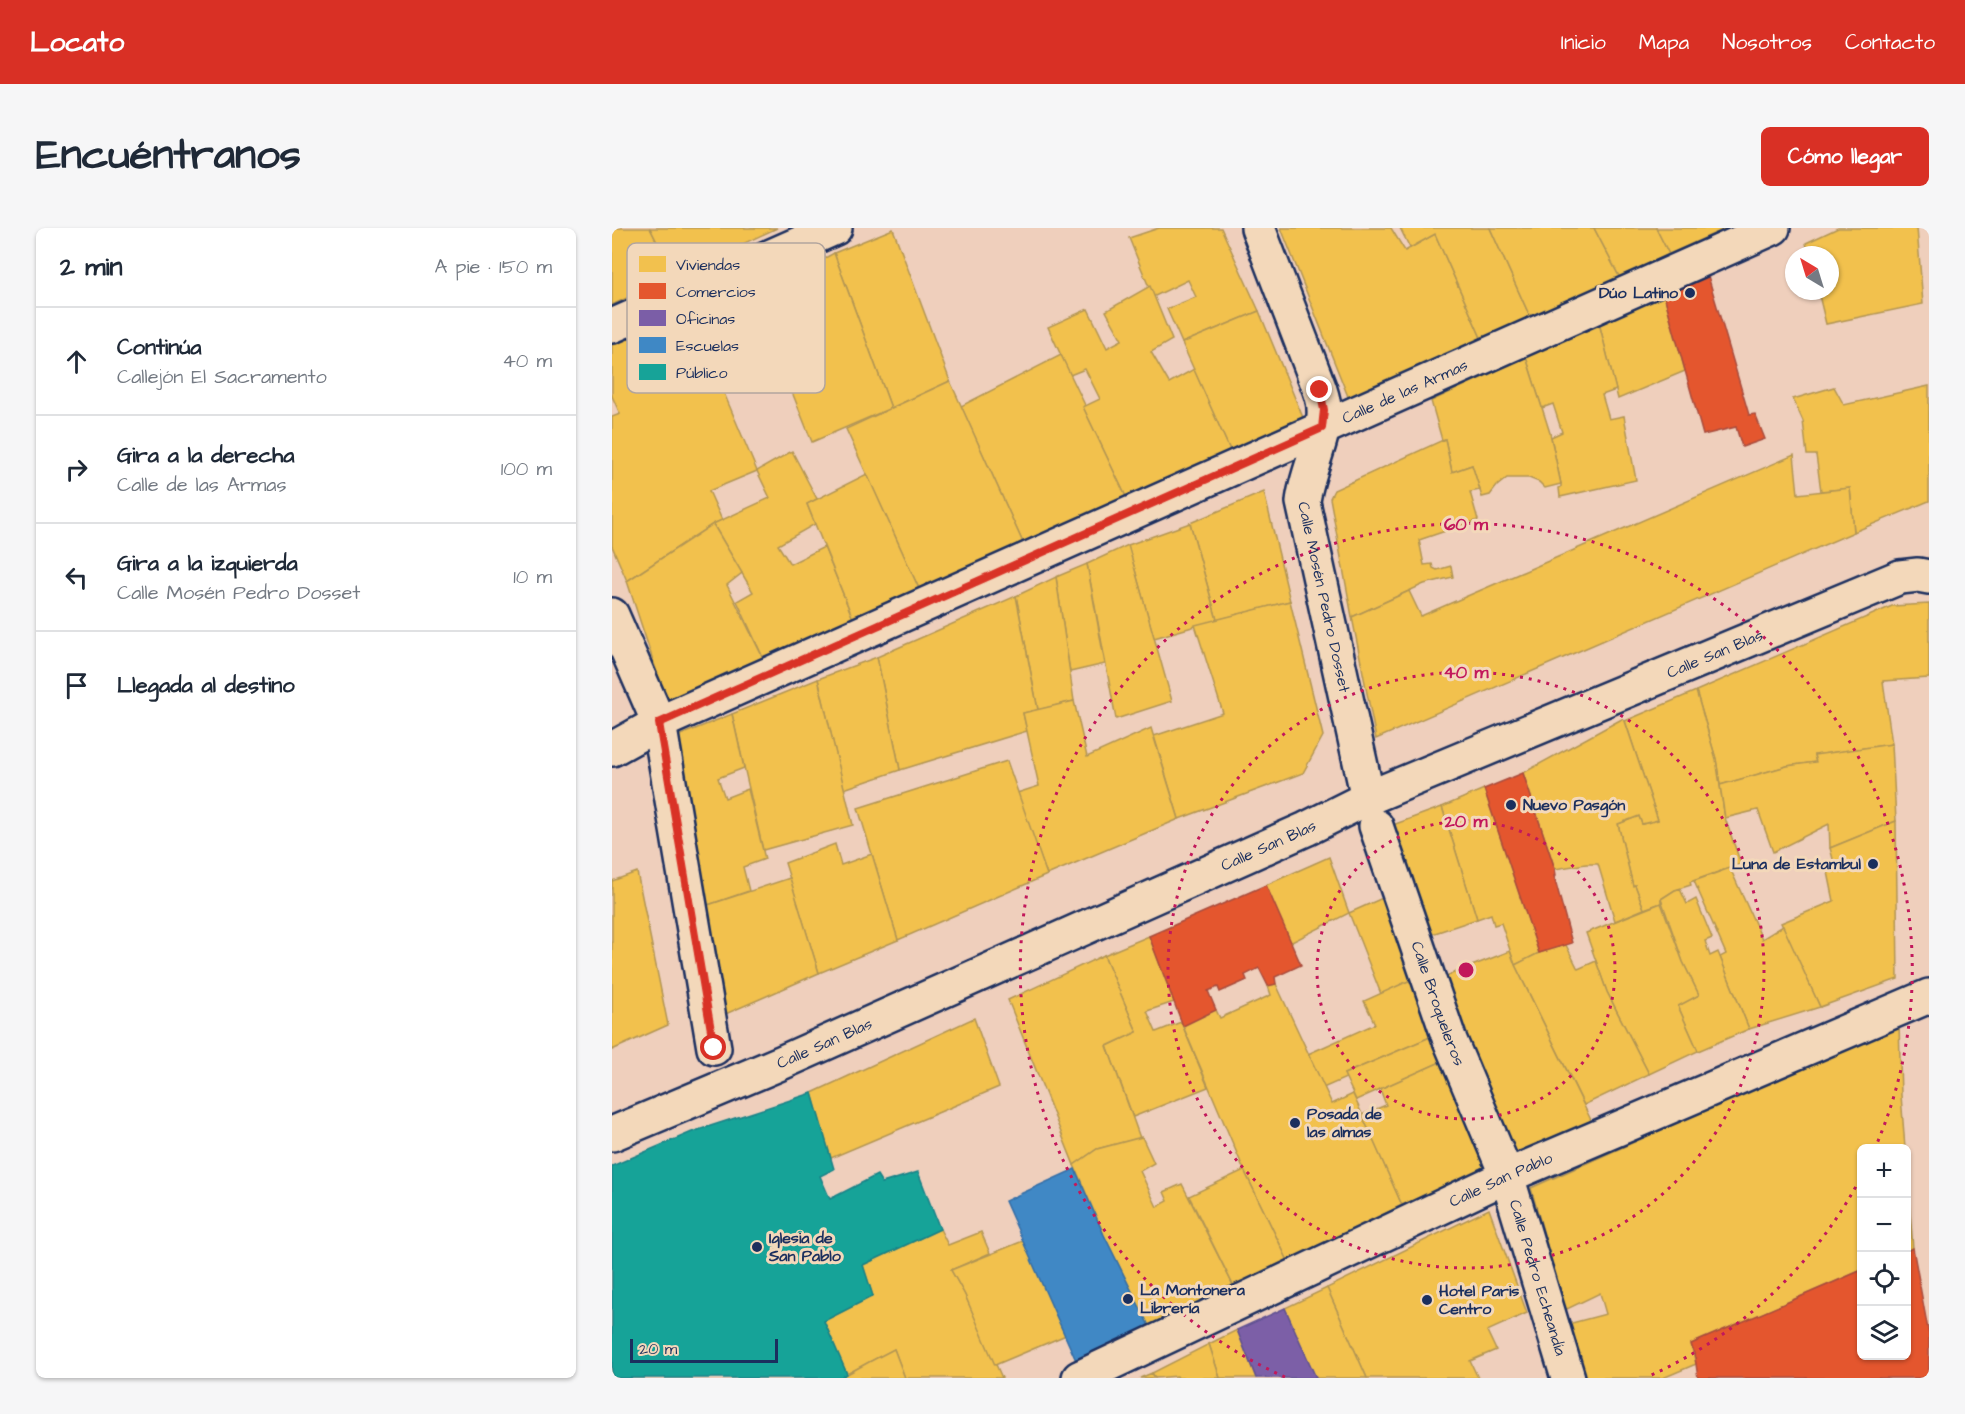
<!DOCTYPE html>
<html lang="es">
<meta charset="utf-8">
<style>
:root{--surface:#fff;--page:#f6f6f7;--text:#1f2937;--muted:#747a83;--line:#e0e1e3;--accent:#d93025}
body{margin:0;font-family:"Architects Daughter",sans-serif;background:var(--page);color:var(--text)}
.controls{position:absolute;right:18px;bottom:18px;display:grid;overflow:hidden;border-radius:9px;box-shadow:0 2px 4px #0004}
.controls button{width:54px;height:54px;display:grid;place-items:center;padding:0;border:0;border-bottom:2px solid var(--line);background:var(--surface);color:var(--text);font:30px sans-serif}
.compass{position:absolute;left:1173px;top:18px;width:54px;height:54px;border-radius:50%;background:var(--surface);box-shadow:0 2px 4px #0004;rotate:322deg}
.scale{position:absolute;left:18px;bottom:15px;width:148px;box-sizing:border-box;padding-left:6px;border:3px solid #1b2f5e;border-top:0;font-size:16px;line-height:21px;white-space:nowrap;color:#1b2f5e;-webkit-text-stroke:4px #f3d8ba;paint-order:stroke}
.stop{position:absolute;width:18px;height:18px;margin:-14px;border:4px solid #d93025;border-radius:50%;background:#fff}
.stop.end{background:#d93025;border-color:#fff;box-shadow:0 2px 6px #0008}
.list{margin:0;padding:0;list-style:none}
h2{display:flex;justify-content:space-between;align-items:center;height:78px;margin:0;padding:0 24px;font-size:26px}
h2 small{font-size:20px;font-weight:400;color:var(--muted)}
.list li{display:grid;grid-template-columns:39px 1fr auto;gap:18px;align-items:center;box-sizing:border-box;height:108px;padding:0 24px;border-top:2px solid var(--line)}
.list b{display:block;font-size:22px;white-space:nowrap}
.list p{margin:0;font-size:20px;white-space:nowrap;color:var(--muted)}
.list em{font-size:20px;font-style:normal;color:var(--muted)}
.icon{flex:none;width:33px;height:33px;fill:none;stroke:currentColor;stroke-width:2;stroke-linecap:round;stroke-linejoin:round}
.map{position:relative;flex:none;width:1317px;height:1150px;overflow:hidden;border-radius:9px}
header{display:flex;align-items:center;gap:36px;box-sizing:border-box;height:84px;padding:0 30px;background:var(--accent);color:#fff}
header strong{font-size:28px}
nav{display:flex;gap:33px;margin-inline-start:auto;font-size:21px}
.intro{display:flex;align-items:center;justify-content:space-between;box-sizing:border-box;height:144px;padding:0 36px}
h1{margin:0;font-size:42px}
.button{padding:15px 27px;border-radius:9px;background:var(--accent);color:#fff;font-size:21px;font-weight:700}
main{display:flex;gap:36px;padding:0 36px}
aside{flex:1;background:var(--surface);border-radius:9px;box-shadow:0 2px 4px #0004}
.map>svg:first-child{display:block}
.homes{fill:#f2c14e;stroke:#b29553;stroke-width:1.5}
.shops{fill:#e4572e;stroke:#a84b3c;stroke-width:1.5}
.offices{fill:#7b5ea7;stroke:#5e5091;stroke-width:1.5}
.schools{fill:#3f88c5;stroke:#346da6;stroke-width:1.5}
.public{fill:#17a398;stroke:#188087;stroke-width:1.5}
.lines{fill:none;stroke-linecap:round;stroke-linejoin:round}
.pedestrian-casing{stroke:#1b2f5e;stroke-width:38}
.minor-casing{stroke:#1b2f5e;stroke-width:38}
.pedestrian{stroke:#f3d8ba;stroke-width:33}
.minor{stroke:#f3d8ba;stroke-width:33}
.route{stroke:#d93025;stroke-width:8}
.ring{fill:none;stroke:#c2185b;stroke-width:3;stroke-dasharray:3 6}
.poi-dot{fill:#1b2f5e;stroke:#f3d8ba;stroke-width:2}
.labels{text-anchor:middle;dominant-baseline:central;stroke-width:6;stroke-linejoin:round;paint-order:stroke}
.poi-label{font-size:16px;font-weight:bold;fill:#1b2f5e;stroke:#f3d8ba;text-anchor:start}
.street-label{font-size:16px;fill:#1b2f5e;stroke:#f3d8ba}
.key{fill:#f3d8ba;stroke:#b2a59e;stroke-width:1.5}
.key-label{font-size:16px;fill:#1b2f5e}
.centre{fill:#c2185b;stroke:#f3d8ba;stroke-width:3}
.ring-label{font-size:18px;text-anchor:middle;font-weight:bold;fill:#c2185b;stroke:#f3d8ba;stroke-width:6;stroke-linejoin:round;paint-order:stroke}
</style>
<header>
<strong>Locato</strong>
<nav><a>Inicio</a><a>Mapa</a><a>Nosotros</a><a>Contacto</a></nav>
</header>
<div class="intro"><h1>Encuéntranos</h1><a class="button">Cómo llegar</a></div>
<main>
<aside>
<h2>2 min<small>A pie · 150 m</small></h2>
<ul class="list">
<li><svg class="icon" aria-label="ahead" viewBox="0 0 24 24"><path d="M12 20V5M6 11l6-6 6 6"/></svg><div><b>Continúa</b><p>Callejón El Sacramento</p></div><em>40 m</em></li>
<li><svg class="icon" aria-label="right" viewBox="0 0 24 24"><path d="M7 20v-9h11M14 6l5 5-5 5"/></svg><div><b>Gira a la derecha</b><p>Calle de las Armas</p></div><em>100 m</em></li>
<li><svg class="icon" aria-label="left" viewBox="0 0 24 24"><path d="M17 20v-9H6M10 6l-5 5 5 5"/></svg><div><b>Gira a la izquierda</b><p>Calle Mosén Pedro Dosset</p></div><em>10 m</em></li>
<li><svg class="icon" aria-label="arrive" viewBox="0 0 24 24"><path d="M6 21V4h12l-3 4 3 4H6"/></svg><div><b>Llegada al destino</b></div></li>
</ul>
</aside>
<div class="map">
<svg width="1317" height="1150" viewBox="0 0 1317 1150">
<rect width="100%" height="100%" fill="#efcfbc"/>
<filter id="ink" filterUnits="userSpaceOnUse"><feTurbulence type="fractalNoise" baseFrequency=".0167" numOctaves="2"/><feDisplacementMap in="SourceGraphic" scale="12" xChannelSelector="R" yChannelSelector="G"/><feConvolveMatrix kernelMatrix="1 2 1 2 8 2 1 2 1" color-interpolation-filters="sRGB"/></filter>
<g filter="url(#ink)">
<g class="homes">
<path d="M0,0H38L62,48L0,77Z"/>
<path d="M38,0H165L62,48Z"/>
<path d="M547,0H609L647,83L570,115L555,81L584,69L576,52L541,69L517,10Z"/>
<path d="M669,0H779L793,23L823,6L871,114L737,171Z"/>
<path d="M788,0H878L919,91L871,114L823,6L798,20Z"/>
<path d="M878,0H982L1008,50L919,91Z"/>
<path d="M982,0H1044L1057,26L1008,50Z"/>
<path d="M1044,0H1115L1057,26Z"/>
<path d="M1226,0H1305L1311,76L1214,96L1206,63H1218V27H1197L1194,15Z"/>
<path d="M281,1L338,153L279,180L222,25Z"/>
<path d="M222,25L279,180L200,214L142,69Z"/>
<path d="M538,58L560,112L539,124L557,155L582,141L619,224L516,273L471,179L488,171L473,141L458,147L436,99L476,81L495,120L510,112L494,83Z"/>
<path d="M1052,67L1073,143L1006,171L987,95Z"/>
<path d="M647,83L692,192L619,224L570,115Z"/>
<path d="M79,87L145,243L97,263L110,292L101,296L15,353L0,318V189L8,186L0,168V117Z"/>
<path d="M987,95L1004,162L990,167L997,191L1012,188L1024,252L948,269L947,260L949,259V256L939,209L950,204L941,176L930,180L914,129Z"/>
<path d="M449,127L473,177L471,179L516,273L412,317L349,178Z"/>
<path d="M914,129L938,205L949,256L933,260L927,254L917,250H895L885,258L878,267L870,269L860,237L840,244L833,211L830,212L819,173Z"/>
<path d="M338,153L412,317L308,363L234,201Z"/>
<path d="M1317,158V273L1242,304L1238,260L1209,263L1204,227H1195L1191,193L1181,171L1222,159L1232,177Z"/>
<path d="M833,211L840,244L860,237L868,262L858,264L866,292L807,312L812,337L820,336L821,340L825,342L839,338L841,349L812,356L740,389L718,270L722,262Z"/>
<path d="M180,223L205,271L195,276L203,296L166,317L178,336L212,319L242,393L153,434L125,373L141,364L101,296L158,270L145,243Z"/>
<path d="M1182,227L1186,266L1238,260L1242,304L764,511L740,389L797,363L809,388Z"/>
<path d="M255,246L308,363L242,393L195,276Z"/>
<path d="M652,264L678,373L605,392L578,295Z"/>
<path d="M578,295L605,392L542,410L516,317Z"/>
<path d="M101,296L130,345L115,357L153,434L56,478L15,353Z"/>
<path d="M516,317L560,473L504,491L475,336Z"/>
<path d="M475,336L493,436L458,444L444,349Z"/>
<path d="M444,349L462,473L426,482L404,368Z"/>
<path d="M404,368L426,482L411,485L415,503L288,542L265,429Z"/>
<path d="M678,373L711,508L691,545L567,591L542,508L611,485L583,397Z"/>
<path d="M1317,376V450L1271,453L1280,516L1202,527L1204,534L1175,538L1108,557L1104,531L1084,463L1280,378Z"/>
<path d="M265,429L288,542L232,561L206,451Z"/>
<path d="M206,451L241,597L151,622L120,486Z"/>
<path d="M1084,463L1104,531L1113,590L1129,636L1078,654L1079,657L1063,662L1049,671V675L1032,681L1023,657L1021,658L1006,596L1027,588L1030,596L1046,592L1013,493Z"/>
<path d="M462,473L475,529L539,500L567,591L435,647L405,565L427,558L411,485Z"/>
<path d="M120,486L132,540L106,550L113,570L136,561L153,631L131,639L137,663L87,680L56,512Z"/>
<path d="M1010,491L1013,493L1046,592L1030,596L1027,588L1006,596L1021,658L1023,657L1032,681L1003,693L986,636H974L943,641L911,545Z"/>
<path d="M1280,516L1284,593L1218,620L1217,596L1161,624L1146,582L1113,590L1108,557L1175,538L1204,534L1202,527Z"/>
<path d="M395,533L435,647L286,712L246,580Z"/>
<path d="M872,561L927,725L903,737L889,695L882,697L879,686L865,691L830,579Z"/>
<path d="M830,579L865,691L814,708L778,598Z"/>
<path d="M1284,593L1286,751L1208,779L1169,695L1222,673L1216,644L1224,642L1218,620Z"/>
<path d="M223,616L229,637L260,626L286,712L207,745L173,635Z"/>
<path d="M717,629L737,685L678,715L654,657Z"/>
<path d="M1118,640L1150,711L1171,698L1208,779L1137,801L1108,729L1114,726L1082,653Z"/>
<path d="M25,644L56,797L0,822V653Z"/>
<path d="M178,650L207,745L109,788L87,680Z"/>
<path d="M1068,661L1075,676L1084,671L1100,710L1093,713L1098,728L1106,724L1137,801L1086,823L1066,778L1087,767L1071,734L1049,671L1063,662Z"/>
<path d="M775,668L801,751L769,766L737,685Z"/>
<path d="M1049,675L1071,734L1087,767L1066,778L1086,823L1037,846L995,764L974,705Z"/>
<path d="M537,708L562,774L535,783L544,804L569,794L596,859L521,889L495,818L525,804L492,727Z"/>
<path d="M954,717L966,741L984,733L995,764L1037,846L972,877L903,737L927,725Z"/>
<path d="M898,723L903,737L980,894L897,930L829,750Z"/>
<path d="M492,727L525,804L495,818L528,910L485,921L462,937L396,772Z"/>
<path d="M801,751L823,807L732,846L734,850L711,860L696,826L763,796L752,773Z"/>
<path d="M664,756L720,876L741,866L790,977L677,1035L632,942L571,798L604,782L608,790L659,767L656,758Z"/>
<path d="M362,790L387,859L219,930L200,865Z"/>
<path d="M1287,796L1289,867L1293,920H1250V1042L1079,1116L1084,1136L1051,1150H971L956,1096L994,1086L988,1065L953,1082L919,960Z"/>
<path d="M823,807L833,832L744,872L732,846Z"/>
<path d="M833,832L877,938L790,977L750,887L774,877L768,861Z"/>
<path d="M530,909L542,935L528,943L545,979L556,973L552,964L570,956L622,1059L537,1098L492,1007L462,937L485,921Z"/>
<path d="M1294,937L1301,1020L1294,1023Z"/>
<path d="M632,942L677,1035L622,1059L577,968Z"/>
<path d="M877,981L915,1085L875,1103L884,1122L858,1133L866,1150H755L715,1060Z"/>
<path d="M328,1001L336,1017L369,1004L378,1025L339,1042L353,1067L390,1150H293L282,1121L235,1146L212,1093L261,1068L251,1037Z"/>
<path d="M411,1013L454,1107L383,1137L353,1067L339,1042Z"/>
<path d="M715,1060L755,1150H704L673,1080Z"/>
<path d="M625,1102L644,1150H608L597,1116Z"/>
<path d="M597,1116L608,1150H566L565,1148L543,1150L540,1145Z"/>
<path d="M282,1121L293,1150H228L257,1134Z"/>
<path d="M540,1145L543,1150H528Z"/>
</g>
<g class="shops">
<path d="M1096,48L1137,187L1143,186L1153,211L1130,219L1124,199L1091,207L1052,67Z"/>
<path d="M911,545L943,641L944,647L942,648L960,715L927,725L872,561Z"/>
<path d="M654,657L689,737L663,749L664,756L656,758L647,740L633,747L635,752L608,764L606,759L596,763L604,782L571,798L537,708Z"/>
<path d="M1301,1020L1317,1107V1150H1086L1083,1129L1079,1116L1250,1042V1128H1294V1023Z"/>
</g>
<path class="offices" d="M673,1080L704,1150H644L625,1102Z"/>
<path class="schools" d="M463,941L492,1007L537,1098L466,1137L393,973Z"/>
<path class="public" d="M200,865L222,941L208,948L218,971L265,947L270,955L306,944L328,1001L251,1037L261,1068L212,1093L235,1146L228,1150H0V938L80,904Z"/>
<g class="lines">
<g class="pedestrian-casing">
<g id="pedestrian">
<path d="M0,98L223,0"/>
<path d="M0,387L47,495L102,820"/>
<path id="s1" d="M0,521L47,495L1161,0"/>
<path id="s2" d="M764,598L837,810L895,948L956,1150"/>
<path id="s3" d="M467,1150L895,948L1317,768"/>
</g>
</g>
<g class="minor-casing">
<g id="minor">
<path id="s4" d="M646,0L708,162C710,168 712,175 712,181C714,210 694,244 691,274L756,570"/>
<path id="s5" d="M0,906L171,834L694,601L756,570L1288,349L1306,347L1317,349"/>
</g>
</g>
<use href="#pedestrian" class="pedestrian"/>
<use href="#minor" class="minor"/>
</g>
</g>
<g class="lines" filter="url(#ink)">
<path class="route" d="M102,820L47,495L710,200L712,182L708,162"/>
</g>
<g class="ring">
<circle cx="854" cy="742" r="149"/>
<circle cx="854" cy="742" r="298"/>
<path d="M1248 951A446 446 0 0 1 1035 1149M673 1149A446 446 0 1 1 1263 920"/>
</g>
<g class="poi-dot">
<circle cx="1078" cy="65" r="6"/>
<circle cx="899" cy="577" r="6"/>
<circle cx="1261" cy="636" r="6"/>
<circle cx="683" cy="895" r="6"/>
<circle cx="145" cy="1019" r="6"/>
<circle cx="516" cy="1071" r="6"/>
<circle cx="815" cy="1072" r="6"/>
</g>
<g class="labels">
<g class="poi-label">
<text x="1066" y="65" text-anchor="end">Dúo Latino</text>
<text x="911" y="577">Nuevo Pasgón</text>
<text x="1249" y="636" text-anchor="end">Luna de Estambul</text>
<text x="695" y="886">Posada de<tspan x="695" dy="18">las almas</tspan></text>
<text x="157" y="1010">Iglesia de<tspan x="157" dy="18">San Pablo</tspan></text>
<text x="528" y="1062">La Montonera<tspan x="528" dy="18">Librería</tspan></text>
<text x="827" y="1063">Hotel Paris<tspan x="827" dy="18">Centro</tspan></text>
</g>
<g class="street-label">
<text stroke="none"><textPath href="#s1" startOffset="870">Calle de las Armas</textPath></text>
<text stroke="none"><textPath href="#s4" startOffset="386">Calle Mosén Pedro Dosset</textPath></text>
<text stroke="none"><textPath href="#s5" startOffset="1203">Calle San Blas</textPath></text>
<text stroke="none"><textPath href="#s5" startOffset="717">Calle San Blas</textPath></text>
<text stroke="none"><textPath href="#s2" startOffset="188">Calle Broqueleros</textPath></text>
<text stroke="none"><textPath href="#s5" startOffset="231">Calle San Blas</textPath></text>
<text stroke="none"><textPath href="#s3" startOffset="466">Calle San Pablo</textPath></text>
<text stroke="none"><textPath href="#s2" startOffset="480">Calle Pedro Echeandía</textPath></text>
</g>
</g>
<rect x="15" y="15" width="198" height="150" rx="9" class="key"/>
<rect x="27" y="28" width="27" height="16" fill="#f2c14e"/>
<rect x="27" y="55" width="27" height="16" fill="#e4572e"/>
<rect x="27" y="82" width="27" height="16" fill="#7b5ea7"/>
<rect x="27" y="109" width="27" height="16" fill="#3f88c5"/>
<rect x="27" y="136" width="27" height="16" fill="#17a398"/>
<g class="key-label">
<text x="64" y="42">Viviendas</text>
<text x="64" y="69">Comercios</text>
<text x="64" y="96">Oficinas</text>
<text x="64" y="123">Escuelas</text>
<text x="64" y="150">Público</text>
</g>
<circle cx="854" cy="742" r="9" class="centre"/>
<g class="ring-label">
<text x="854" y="302">60 m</text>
<text x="854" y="450">40 m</text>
<text x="854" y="599">20 m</text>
</g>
</svg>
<div class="controls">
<button>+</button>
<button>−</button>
<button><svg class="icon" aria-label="locate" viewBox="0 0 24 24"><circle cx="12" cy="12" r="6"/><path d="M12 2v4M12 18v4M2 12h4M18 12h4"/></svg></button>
<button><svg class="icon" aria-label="layers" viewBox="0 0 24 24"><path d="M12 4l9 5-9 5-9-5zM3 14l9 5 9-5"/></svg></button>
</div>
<svg class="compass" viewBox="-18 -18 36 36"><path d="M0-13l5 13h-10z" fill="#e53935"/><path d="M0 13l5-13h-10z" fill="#747a83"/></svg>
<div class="scale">20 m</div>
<div class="stop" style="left:102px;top:820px"></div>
<div class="stop end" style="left:708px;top:162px"></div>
</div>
</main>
